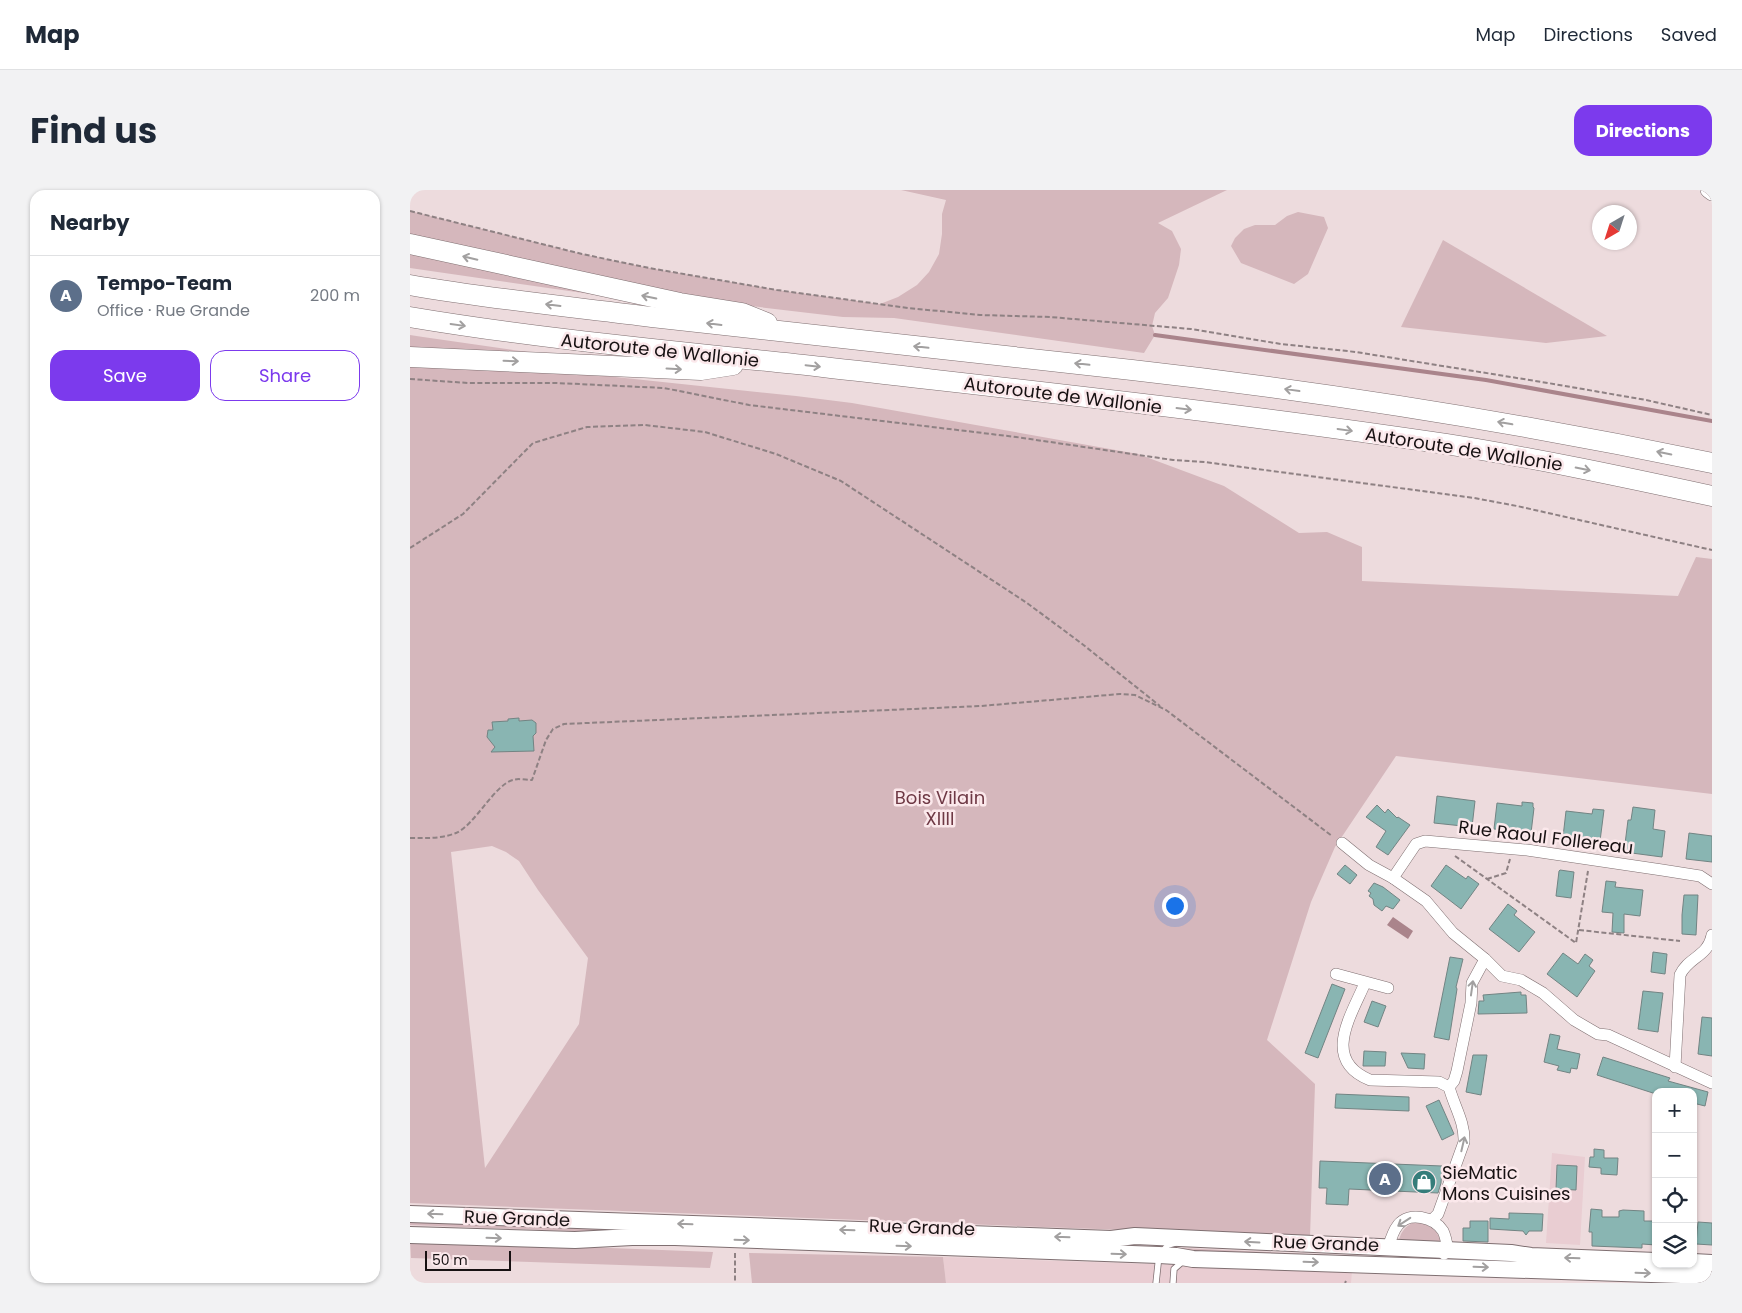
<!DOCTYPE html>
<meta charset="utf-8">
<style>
:root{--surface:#fff;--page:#f2f2f3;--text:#1f2937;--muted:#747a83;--line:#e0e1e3;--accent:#7c3aed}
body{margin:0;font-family:Poppins,sans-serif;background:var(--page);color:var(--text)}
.controls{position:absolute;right:15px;bottom:15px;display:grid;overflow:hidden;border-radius:10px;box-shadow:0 1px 4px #0004}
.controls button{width:45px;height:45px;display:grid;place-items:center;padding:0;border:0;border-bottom:1px solid var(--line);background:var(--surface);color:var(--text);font:25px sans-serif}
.compass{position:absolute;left:1182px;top:15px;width:45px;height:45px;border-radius:50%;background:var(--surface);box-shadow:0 1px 4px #0004;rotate:219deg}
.scale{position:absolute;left:15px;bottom:12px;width:86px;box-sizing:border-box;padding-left:5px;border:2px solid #171112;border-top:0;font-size:14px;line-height:18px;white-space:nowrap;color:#171112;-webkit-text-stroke:4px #fbe8eb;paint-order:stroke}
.you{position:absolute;left:764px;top:715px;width:18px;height:18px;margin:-12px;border:4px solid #fff;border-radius:50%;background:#1a73e8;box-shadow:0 0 0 8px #1a73e833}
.badge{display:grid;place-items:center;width:32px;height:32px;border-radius:50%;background:var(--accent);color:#fff;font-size:16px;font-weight:700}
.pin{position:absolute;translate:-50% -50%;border:2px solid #fff;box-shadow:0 1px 5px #0006}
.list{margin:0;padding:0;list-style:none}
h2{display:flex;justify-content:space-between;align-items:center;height:65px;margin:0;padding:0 20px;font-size:21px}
h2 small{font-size:16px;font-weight:400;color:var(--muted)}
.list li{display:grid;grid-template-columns:32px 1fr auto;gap:15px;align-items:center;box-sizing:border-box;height:80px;padding:0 20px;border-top:1px solid var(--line)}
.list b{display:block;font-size:19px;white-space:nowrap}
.list p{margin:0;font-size:16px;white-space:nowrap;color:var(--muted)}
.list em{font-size:16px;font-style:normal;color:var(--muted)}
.actions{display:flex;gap:10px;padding:15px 20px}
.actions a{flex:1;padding:11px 0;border:1px solid var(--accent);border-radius:15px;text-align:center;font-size:18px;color:var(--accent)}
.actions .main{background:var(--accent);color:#fff}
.icon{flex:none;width:28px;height:28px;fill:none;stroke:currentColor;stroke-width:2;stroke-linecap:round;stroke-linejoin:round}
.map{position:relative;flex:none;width:1302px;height:1093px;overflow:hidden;border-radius:15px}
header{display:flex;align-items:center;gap:30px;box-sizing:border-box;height:70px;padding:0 25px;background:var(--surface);border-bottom:1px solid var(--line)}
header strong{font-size:24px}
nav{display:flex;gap:28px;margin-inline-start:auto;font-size:18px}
.intro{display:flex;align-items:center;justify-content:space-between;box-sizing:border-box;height:120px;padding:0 30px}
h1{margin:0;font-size:35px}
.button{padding:12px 22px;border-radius:15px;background:var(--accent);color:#fff;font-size:18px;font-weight:700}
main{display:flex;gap:30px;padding:0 30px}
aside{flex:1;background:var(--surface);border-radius:15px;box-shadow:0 1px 4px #0004}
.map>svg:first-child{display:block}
.built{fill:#e9cdd2}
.green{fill:#d5b7bc;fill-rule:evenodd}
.water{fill:#aa848b}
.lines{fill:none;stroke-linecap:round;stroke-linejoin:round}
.stream{stroke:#aa848b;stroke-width:4}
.building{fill:#89b5b2;stroke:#728483}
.lane-casing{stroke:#7f6f71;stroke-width:7}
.street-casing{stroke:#7f6f71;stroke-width:12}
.secondary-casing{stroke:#7f6f71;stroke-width:16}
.primary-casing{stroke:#7f6f71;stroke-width:18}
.highway-casing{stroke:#7f6f71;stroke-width:21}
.path{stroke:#8e8183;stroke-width:2;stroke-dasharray:5 2.5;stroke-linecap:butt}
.lane{stroke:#fff;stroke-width:5.5}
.street{stroke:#fff;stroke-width:11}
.secondary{stroke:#fff;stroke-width:15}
.primary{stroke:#fff;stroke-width:16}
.highway{stroke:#fff;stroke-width:20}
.oneway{stroke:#a2a0a0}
.labels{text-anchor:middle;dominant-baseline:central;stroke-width:5;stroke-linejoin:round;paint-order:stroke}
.street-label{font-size:18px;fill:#171112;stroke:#fbe8eb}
.park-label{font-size:18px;fill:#6e3844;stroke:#fbe8eb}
.poi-label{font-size:18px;fill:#171112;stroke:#fbe8eb;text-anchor:start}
</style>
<header>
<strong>Map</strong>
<nav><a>Map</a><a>Directions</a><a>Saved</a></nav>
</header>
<div class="intro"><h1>Find us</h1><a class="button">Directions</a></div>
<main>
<aside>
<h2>Nearby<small></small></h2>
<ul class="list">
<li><span class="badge" style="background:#5c6f8a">A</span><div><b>Tempo-Team</b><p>Office · Rue Grande</p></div><em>200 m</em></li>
</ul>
<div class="actions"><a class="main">Save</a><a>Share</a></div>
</aside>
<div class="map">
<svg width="1302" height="1093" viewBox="0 0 1302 1093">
<rect width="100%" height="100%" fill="#eddbdd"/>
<g class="built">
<path d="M1142,963L1175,967L1170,1055L1136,1053Z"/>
<path d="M533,1067L942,1081L941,1093H536Z"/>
</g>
<g class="green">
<path d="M491,0H817L748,33L762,41L771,59L769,75L758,108L745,123L742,136L745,145L734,163L484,128L433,127L273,108L0,46V21L172,64L239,78L367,100L470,114L488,107L507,95L519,82L529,64L532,44V24L536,10Z"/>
<path d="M888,22L914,27L918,38L898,84L884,94L831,73L821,56L825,48L834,39L845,35H865L877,26Z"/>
<path d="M1033,50L1197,146L1136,153L991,137Z"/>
<path d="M0,60L194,106L0,78Z"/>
<path d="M0,145L13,147L146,166L0,161Z"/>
<path d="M0,175L177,184L386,206L442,213L728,264L814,296L889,343L917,342L952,357V391L1268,406L1286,367L1302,369V604L986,566L925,657L901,712L857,850L905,894L900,1047L0,1013ZM82,656L96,662L109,671L128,700L178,768L169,834L75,978L41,662Z"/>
<path d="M0,1030L732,1062L0,1035Z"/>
<path d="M1004,1032C1019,1033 1028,1040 1032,1054H988C990,1043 994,1037 1004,1032Z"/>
<path d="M0,1050L303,1062L300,1078L1,1068Z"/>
<path d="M771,1058L940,1066L939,1068L762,1063Z"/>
<path d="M339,1063L533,1067L536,1093H342Z"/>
</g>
<path class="water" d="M983,727L1003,741L998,749L977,735Z"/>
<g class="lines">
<path class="stream" d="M745,145L1076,190L1302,231"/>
</g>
<g class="building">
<path d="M109,528V531L122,530L126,533V543L123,546L124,561L81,562L85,557L77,547L78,540H83L82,532L98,531V529Z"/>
<path d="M1027,606L1065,611L1062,637L1024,633Z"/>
<path d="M1112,612L1123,613V617L1124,618L1121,643L1084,639L1087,613L1112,616Z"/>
<path d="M967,615L975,623L978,619L987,628L988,627L1000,635L978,665L966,657L976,641L956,627Z"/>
<path d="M1223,617L1245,620L1243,639L1255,641L1252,667L1214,662L1218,630H1221Z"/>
<path d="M1183,619L1194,620L1190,651L1153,647L1156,621L1182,624Z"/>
<path d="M1279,643L1302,646V672L1276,669Z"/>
<path d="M935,675L947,685L940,694L927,684Z"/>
<path d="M1036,675L1056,689L1058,686L1069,694L1051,719L1021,696Z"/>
<path d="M1150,680L1164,682L1161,708L1146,706L1149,681Z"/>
<path d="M1196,691L1206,692L1205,697L1233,700L1230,726L1214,724V743L1202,742L1203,723L1192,722Z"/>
<path d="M964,693L973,697L990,710L983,719L976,716L972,721L964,715L963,709L959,706L961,703L958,701Z"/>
<path d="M1274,705H1288L1286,745L1272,744V725Z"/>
<path d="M1098,714L1107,721L1104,725L1125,742L1109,762L1079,739Z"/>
<path d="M1243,762L1257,764L1255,784L1241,782Z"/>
<path d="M1153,763L1168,774L1175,764L1183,770L1179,776L1185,781L1167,807L1137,784Z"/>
<path d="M1040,767L1053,769L1046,797L1047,799L1039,850L1024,847Z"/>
<path d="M922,794L935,799L908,868L895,863Z"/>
<path d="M1233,801L1253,803L1248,842L1228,839Z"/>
<path d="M1111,802V805H1116L1117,823L1068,824L1069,811H1074L1073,805Z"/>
<path d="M962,811L976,816L968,837L954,832Z"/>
<path d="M1292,827L1302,828V866L1288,864Z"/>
<path d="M1140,844L1150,846L1147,859L1170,864L1167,879L1161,878L1160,883L1147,880L1149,876L1134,872Z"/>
<path d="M954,861L976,862L975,876H953Z"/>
<path d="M991,863L1015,864L1014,879L998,878Z"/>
<path d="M1063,865H1077L1071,905L1056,902Z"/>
<path d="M1193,867L1260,888L1258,891L1298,902L1295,916L1283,913V902H1246V904L1187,885Z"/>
<path d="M926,904L999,907V921L925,918Z"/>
<path d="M1029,910L1044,944L1032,950L1016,916Z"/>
<path d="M1184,959L1194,960V968H1208L1207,985L1191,984V978L1179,977L1180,967H1184Z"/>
<path d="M910,971L1032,976L1031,993L1028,1003L939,999L938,1015L916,1014L917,998H909Z"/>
<path d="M1147,975L1167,976L1166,1000L1146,999Z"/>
<path d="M1181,1019L1192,1020V1027H1209V1021L1213,1020L1234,1021V1031H1246V1055L1232,1054V1058L1182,1056V1042H1179Z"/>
<path d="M1099,1023L1133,1024L1132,1041H1119L1116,1045L1113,1041L1080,1039V1028L1099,1029Z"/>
<path d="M1060,1031H1078V1052L1053,1051V1038H1060Z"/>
<path d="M1288,1032L1302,1033V1055L1286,1054Z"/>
</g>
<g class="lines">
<g class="lane-casing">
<g id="lane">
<path d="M746,1093L749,1065L758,1055L765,1053"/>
<path d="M763,1093L764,1079L772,1072"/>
</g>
</g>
<g class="street-casing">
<g id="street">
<path d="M932,653L959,675L983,688L1016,711L1043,743L1075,769L1092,786L1111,790L1133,803L1164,830L1188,844L1198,845L1302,893"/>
<path d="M983,688L1006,654L1015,651L1117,660L1252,680L1290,686L1302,694"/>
<path d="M926,784L978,798"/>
<path d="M955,793C941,826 911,870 960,890L1029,892L1039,897"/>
<path d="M1265,877L1270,785C1278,767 1298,767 1302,745"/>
<path d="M1022,1030L1028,1024L1054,952C1055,932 1044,916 1039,897L1044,891L1047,881L1061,813L1062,793L1075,769"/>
<path d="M978,1058C980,1051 983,1041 988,1035C999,1021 1024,1027 1033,1041C1036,1047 1037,1054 1038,1061L1034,1064"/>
</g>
</g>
<g class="secondary-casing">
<path id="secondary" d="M1298,0L1302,3"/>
</g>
<g class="primary-casing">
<g id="primary">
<path d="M0,1024L701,1049L725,1046L1101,1063L1121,1066L1246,1071"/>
<path d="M0,1045L165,1050L222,1047H265L749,1065L766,1066L783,1069L1302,1086"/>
<path d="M1283,1072L1302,1073"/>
</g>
</g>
<g class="highway-casing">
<g id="highway">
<path d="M0,54L270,113L332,123L357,133"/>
<path d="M0,95C80,109 162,117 242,127C402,146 562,161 722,180C917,202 1110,233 1302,273"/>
<path d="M0,127C137,150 275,162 413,177C621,201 829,223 1036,254C1125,268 1214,287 1302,306"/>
<path d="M0,167L291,180L323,175"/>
</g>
</g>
<g class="path">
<path d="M0,21L172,64L239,78L367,100L498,118L570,125L640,127L781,139L871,154L946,162L1138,193L1236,210L1302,225"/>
<path d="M0,189L58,193H146L254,198L339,215L606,247L763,270L795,272L1064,308L1107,316L1302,360"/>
<path d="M0,358L53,324L123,253L177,237L235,235L295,242L366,264L431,291L617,413L671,453L750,516"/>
<path d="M0,648C16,648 31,649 46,643C65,635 85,594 103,590C108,588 116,590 122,590L136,550L143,539L154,534L571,516L710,504L725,505L756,520L922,646"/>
<path d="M1045,666L1166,753L1178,681"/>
<path d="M1077,689L1096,683L1100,669"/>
<path d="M1169,740L1270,751"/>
<path d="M325,1063V1093"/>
<path d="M935,1093L936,1091"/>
</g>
<use href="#lane" class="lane"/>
<use href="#street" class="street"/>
<use href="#secondary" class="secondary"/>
<use href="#primary" class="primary"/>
<use href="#highway" class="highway"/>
</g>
<defs><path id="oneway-shaft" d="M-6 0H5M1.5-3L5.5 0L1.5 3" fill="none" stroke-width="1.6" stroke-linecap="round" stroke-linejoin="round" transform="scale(1.25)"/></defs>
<g class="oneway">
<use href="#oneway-shaft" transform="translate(60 68) rotate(-167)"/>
<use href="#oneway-shaft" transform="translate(239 107) rotate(-168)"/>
<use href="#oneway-shaft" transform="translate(143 115) rotate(-173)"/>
<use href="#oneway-shaft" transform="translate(304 134) rotate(-173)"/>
<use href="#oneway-shaft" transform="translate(48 135) rotate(8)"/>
<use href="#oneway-shaft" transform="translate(511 157) rotate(-174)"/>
<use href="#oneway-shaft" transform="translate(101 171) rotate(2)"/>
<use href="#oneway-shaft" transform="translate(672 174) rotate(-174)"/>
<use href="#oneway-shaft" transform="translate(403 176) rotate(6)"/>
<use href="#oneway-shaft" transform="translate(264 179) rotate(3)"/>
<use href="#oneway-shaft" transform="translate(882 200) rotate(-172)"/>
<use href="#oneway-shaft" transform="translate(774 219) rotate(7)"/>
<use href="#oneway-shaft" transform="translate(1095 233) rotate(-170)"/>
<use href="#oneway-shaft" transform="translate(935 240) rotate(8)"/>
<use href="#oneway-shaft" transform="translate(1254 263) rotate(-168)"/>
<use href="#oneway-shaft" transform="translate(1173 279) rotate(11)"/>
<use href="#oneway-shaft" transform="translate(1062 798) rotate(-82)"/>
<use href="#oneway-shaft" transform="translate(1053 954) rotate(-77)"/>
<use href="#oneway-shaft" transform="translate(25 1024) rotate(-178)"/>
<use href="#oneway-shaft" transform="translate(994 1032) rotate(147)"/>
<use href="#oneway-shaft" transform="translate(275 1034) rotate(-178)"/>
<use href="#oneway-shaft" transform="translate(437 1040) rotate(-178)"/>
<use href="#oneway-shaft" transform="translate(652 1047) rotate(-178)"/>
<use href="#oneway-shaft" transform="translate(84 1048) rotate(2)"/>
<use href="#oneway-shaft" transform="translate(332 1050) rotate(2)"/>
<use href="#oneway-shaft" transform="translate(842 1052) rotate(-177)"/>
<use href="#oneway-shaft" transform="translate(494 1056) rotate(2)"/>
<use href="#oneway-shaft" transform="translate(709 1064) rotate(2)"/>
<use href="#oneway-shaft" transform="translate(1162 1068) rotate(-178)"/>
<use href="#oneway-shaft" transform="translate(901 1072) rotate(2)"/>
<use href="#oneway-shaft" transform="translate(1071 1077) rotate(2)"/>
<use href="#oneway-shaft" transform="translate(1233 1083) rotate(2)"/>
</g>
<defs>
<g id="shop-disc" transform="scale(1.25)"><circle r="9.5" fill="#357d7a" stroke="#fbe8eb"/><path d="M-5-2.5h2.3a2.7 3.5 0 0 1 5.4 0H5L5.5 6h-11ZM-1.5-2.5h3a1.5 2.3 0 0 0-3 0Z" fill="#fff"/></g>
</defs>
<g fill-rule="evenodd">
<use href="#shop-disc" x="1014" y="992"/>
</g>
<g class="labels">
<g class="street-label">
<text transform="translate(250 160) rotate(6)">Autoroute de Wallonie</text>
<text transform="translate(653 205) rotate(7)">Autoroute de Wallonie</text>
<text transform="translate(1054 259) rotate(9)">Autoroute de Wallonie</text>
<text transform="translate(1136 647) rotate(7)">Rue Raoul Follereau</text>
<text transform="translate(107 1028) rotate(2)">Rue Grande</text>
<text transform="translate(512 1037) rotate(2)">Rue Grande</text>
<text transform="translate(916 1053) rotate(2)">Rue Grande</text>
</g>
<g class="park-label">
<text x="530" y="607">Bois Vilain<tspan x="530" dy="21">XIIII</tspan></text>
</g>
<g class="poi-label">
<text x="1032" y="982">SieMatic<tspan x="1032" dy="21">Mons Cuisines</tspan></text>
</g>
</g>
</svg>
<div class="controls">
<button>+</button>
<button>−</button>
<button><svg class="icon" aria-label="locate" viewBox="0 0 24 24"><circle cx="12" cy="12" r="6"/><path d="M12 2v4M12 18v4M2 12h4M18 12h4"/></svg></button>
<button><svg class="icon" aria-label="layers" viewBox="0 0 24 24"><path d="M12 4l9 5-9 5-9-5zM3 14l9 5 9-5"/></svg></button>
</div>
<svg class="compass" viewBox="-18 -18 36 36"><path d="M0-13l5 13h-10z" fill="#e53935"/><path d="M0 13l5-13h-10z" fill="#747a83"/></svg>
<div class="scale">50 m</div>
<div class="you"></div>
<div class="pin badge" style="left:975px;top:989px;background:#5c6f8a">A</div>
</div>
</main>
